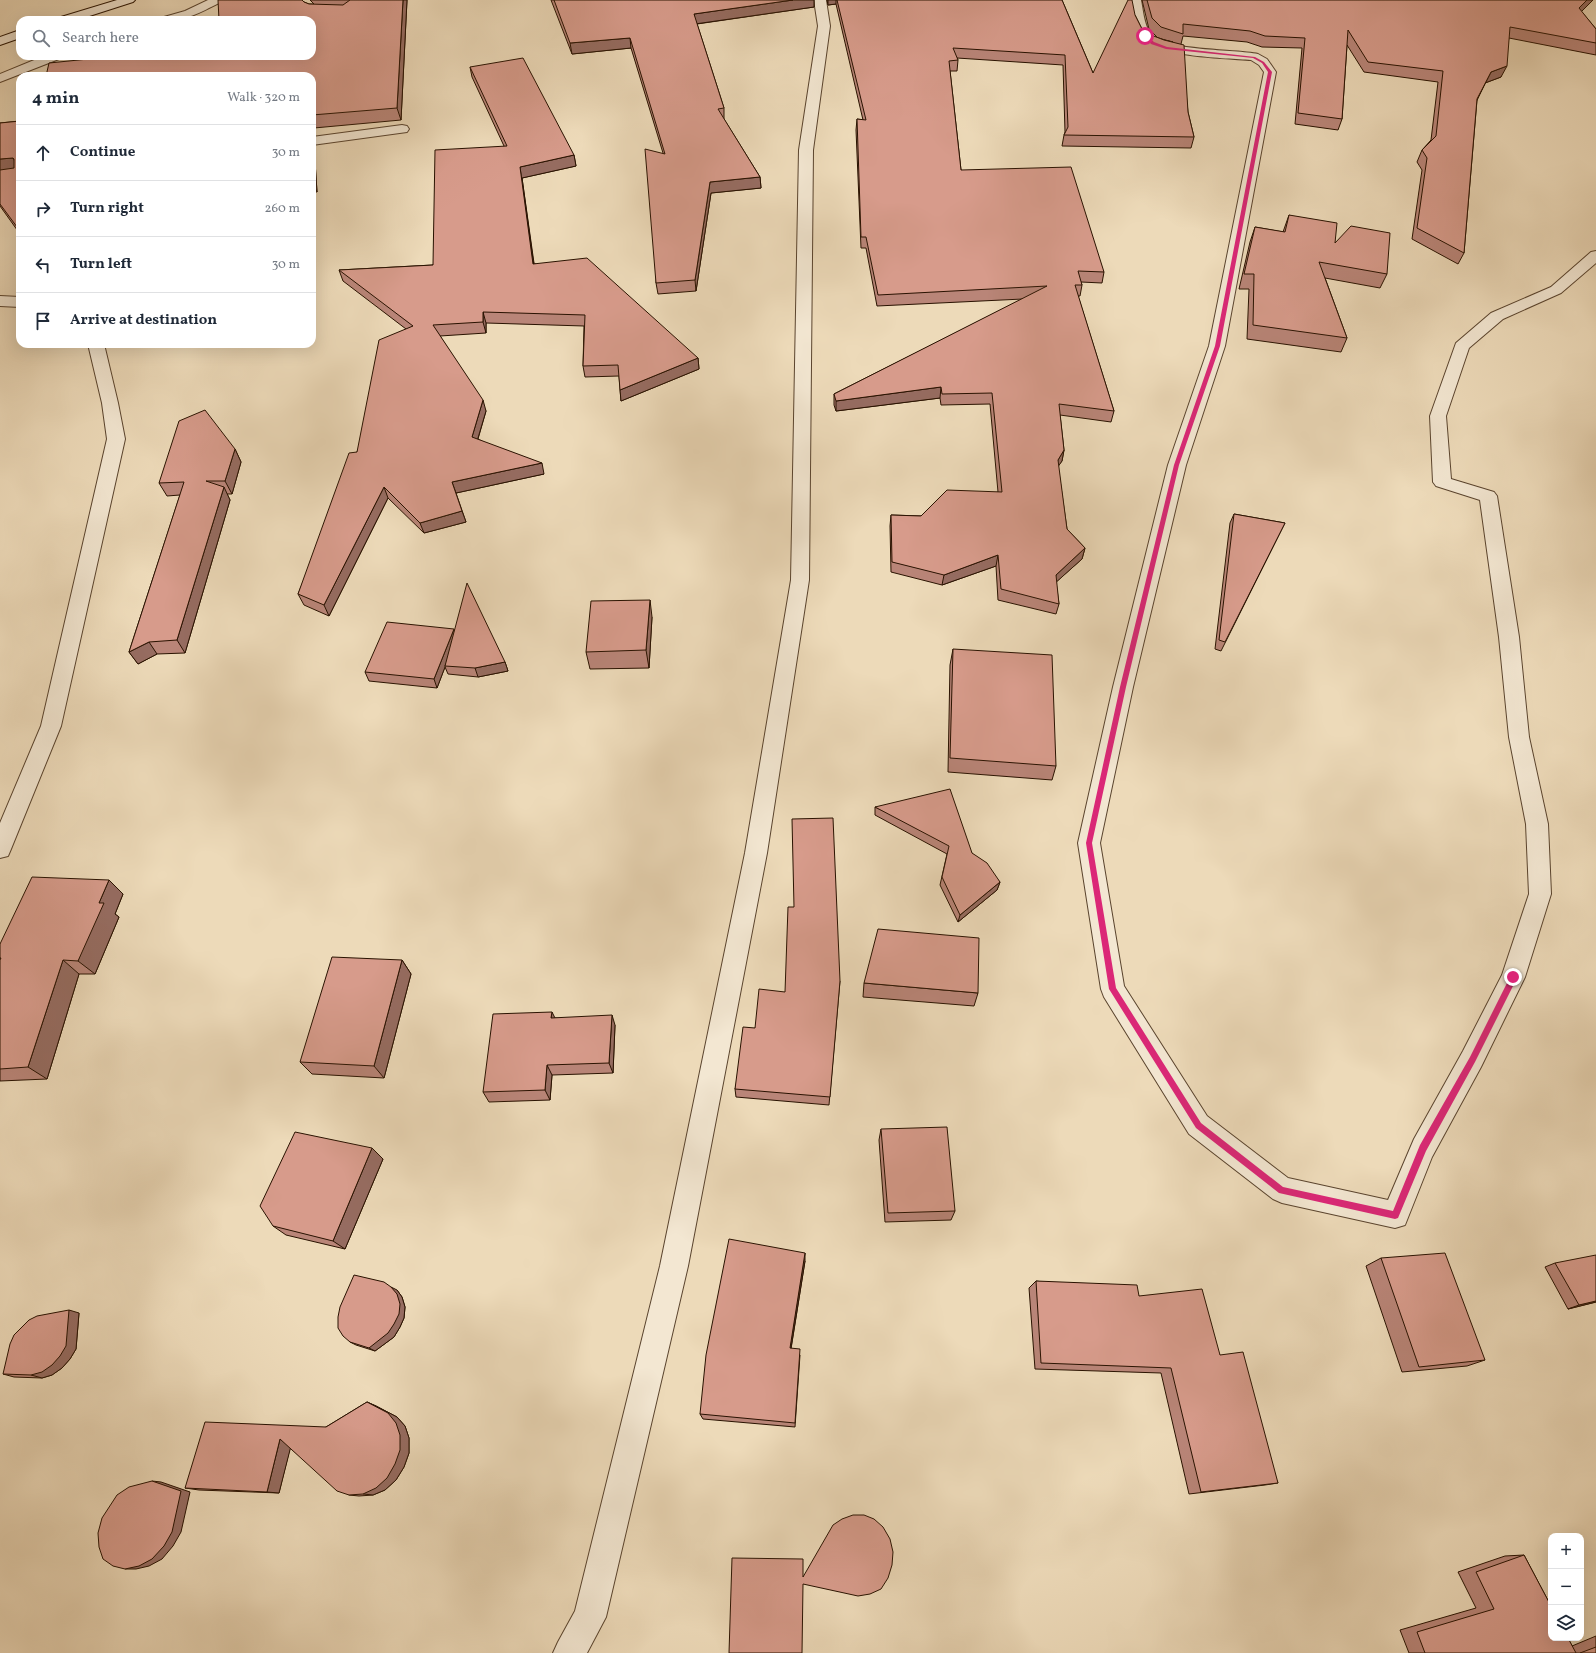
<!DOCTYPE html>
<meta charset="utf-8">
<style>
:root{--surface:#fff;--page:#f2f2f3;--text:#1f2937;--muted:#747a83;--line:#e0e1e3}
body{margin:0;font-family:Vollkorn,serif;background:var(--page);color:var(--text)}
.controls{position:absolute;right:12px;bottom:12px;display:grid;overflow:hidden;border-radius:8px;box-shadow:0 4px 16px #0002}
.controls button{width:36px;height:36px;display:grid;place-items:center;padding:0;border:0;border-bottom:1px solid var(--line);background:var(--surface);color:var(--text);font:20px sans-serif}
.stop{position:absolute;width:12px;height:12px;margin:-9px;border:3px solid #db2777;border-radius:50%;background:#fff}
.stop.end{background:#db2777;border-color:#fff;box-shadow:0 1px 4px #0008}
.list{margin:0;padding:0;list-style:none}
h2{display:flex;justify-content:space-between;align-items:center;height:52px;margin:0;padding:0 16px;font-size:17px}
h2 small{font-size:13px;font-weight:400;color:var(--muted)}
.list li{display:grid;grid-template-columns:26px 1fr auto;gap:12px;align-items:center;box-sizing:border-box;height:56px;padding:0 16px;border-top:1px solid var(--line)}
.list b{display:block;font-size:15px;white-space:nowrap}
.list em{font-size:13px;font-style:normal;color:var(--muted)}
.icon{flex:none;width:22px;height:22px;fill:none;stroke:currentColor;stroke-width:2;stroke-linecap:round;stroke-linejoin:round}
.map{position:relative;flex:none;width:1596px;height:1653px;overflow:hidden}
.search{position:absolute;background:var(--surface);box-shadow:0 4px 16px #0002;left:16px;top:16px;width:300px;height:44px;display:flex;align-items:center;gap:10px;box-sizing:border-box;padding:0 14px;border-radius:12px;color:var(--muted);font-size:15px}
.panel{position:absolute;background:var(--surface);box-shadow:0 4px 16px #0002;left:16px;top:72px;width:300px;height:276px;border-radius:12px}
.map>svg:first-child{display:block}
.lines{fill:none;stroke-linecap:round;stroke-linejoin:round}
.minor-casing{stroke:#5a442e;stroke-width:2}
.secondary-casing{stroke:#291200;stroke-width:2}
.minor{fill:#f3e7d2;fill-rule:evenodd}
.secondary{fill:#f3e7d2;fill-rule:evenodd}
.wall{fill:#b98578;stroke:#291200}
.shaded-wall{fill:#966c61;stroke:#291200}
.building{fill:#d79b8b;stroke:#291200}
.route{fill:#db2777}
</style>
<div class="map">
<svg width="1596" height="1653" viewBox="0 0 1596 1653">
<rect width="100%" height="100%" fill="#eddab9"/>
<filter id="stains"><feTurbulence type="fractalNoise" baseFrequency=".005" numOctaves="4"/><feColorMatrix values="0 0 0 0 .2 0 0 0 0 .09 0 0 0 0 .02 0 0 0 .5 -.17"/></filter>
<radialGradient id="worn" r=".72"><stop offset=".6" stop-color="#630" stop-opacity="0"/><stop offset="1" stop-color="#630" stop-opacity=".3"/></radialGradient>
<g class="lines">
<g class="minor-casing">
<g id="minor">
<path d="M208,0H223L221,2C197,14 189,20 162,20L164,17L185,11Z"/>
<path d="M814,0H826L830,26L813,150L809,580L767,853L688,1266L606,1617L587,1653H553L558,1642L575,1611L660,1266L745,853L791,580L799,150L818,26Z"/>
<path d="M1129,0H1141C1143,10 1144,24 1150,33C1163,52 1236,49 1258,54L1267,59L1276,72L1225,346L1186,465L1133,687L1100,843L1124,986L1207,1116L1288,1178L1388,1200L1414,1139L1463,1051L1502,975L1529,894L1526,824L1509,737L1499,637L1480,500L1436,486L1433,482L1430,416L1456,343L1491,313L1551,287L1591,252L1596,251V263L1561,293L1503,319L1469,348L1446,416L1451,479L1494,492L1497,496L1519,637L1529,737L1548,824L1551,894L1525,977L1481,1067L1432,1157L1405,1225L1395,1228L1282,1203L1273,1199L1189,1134L1104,997L1101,989L1078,843L1113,687L1168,465L1209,346L1264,72L1259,65L1251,60C1226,58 1158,57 1141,38C1133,29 1132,11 1129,0Z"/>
<path d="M44,56H61L59,59L0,82V74Z"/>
<path d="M402,125L407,126L409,129L407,132L312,145V137Z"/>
<path d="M0,296L20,297V307L0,306Z"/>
<path d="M88,344H104L118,403L125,439L61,726L11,849L8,856L0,858V823L41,726L107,439L102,403Z"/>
</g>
</g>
<g class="secondary-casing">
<g id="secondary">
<path d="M117,0H135L133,2L77,20H59L61,17Z"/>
<path d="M20,30V38L0,45V37Z"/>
</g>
</g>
<use href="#minor" class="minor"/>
<use href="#secondary" class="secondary"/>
</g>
<g class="wall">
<path d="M310,0H407L401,120L314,128V135L312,136V56L304,2L309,4H314Z"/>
<path d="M551,0H814V7L697,24L724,108V119L760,177L761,188L711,193L696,291L658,294L656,283L663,153L631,48L572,54Z"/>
<path d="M827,0H1062L1093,73L1135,15L1142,29L1151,35L1164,40L1173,42L1158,38L1149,29L1142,0H1593L1581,11L1596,29V55L1509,38L1501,77L1485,83L1477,100L1464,253L1458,264L1412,239L1422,170L1417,162L1422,150L1431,140L1438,82L1364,72L1347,45L1342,119L1338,130L1295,124L1302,48L1262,47L1247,42L1183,36L1181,44L1188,112L1194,137L1191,148L1062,146L1064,135L1065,132L1063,65L957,58L958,60L957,71H950L961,170L1104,272L1102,283L1081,282L1082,285L1080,296H1078L1114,411L1111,422L1060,415L1064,450L1062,461L1058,466L1067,529L1085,548L1082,559L1056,582L1059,604L1056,614L998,600L996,566L942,585L891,572L890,526L891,515L921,516L998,492L990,404L941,405L940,398L836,411L834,405V394L1023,299L877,306L866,248H861L856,130L857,119L863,120L836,4L828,5Z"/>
<path d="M470,67L574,155L576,166L522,178L534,263L698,358L699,369L621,401L619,376L585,377L583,366L584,326L486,323V333L440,336L486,411L478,439L544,474L456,493L466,522L424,533L388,498L329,616L304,605L298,594L357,452L406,329L343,281L339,270L433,265L504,146L472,77Z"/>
<path d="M20,121V234L0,206V123Z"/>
<path d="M312,139L314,146L317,192H312Z"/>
<path d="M1289,215L1387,274L1380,288L1325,278L1347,338L1341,352L1247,339L1249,289H1239L1250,242L1255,227L1283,232Z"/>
<path d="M235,449L241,462L232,494H227L230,500L185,653L157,654L138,664L129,652L180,495L167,496L159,483Z"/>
<path d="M1234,514L1285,523L1221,651L1215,649L1230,523Z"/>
<path d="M652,617L649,668L590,669L586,652Z"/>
<path d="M454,631L505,662L508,671L478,677L448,674L445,667L437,688L369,681L365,672Z"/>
<path d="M953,649L1056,766L1052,780L948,772L950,665Z"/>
<path d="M875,807L972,853L1000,882L997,890L958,922L940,885L947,854L875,815Z"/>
<path d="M123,894L115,914L119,917L95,974H79L47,1079L0,1081V944Z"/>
<path d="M402,960L411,974L384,1078L312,1074L300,1062Z"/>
<path d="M840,981L829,1105L736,1097L735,1089L755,1028L785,992Z"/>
<path d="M864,983L978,993L974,1006L863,997Z"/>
<path d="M555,1018L615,1025L613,1073L552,1075L550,1100L489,1102L483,1092Z"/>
<path d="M881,1129L955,1211L951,1220L885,1222L879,1140Z"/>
<path d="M383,1159L345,1249L286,1235L273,1226Z"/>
<path d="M1381,1258L1485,1360L1467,1366L1402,1372L1366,1266Z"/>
<path d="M805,1261L791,1349L800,1355L795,1427L703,1419L700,1414Z"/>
<path d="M1555,1263L1596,1302L1568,1309L1545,1267Z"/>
<path d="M1036,1281L1139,1296L1220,1355L1278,1483L1265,1485L1189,1494L1161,1373L1035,1369L1029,1288Z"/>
<path d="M397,1290L402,1297L405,1307L404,1318L400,1327L394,1337L375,1351L356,1345L350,1342Z"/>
<path d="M79,1313L76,1349L70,1359L62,1368L52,1375L42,1378L14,1377L3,1374Z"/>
<path d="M367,1402L376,1406L397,1417L405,1426L409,1438V1453L404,1467L396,1480L385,1490L373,1495L359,1496L349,1495L290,1448L279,1493L199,1490L185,1488L326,1427Z"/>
<path d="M1524,1555L1572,1646L1596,1636V1653H1409L1400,1630L1476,1608L1458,1572L1505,1556Z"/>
</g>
<g class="shaded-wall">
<path d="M403,0H407L401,120L397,108Z"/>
<path d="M793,0H814V7L695,24L694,14Z"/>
<path d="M828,0H836V4L828,5Z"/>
<path d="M1587,0H1593L1574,19L1579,8Z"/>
<path d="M630,38L631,48L572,54L570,43Z"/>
<path d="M1507,66L1501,77L1485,83L1472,110L1491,72Z"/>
<path d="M312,123L314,128V135L312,136Z"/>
<path d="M312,139L314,146L317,192L312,179Z"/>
<path d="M574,155L576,166L522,178L535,274L533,264L520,167Z"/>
<path d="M13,158L20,171L0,172V159Z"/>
<path d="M760,177L761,188L711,193L696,291L695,280L710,182Z"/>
<path d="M483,312L486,323V333L483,322Z"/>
<path d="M698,358L699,369L621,401L620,390Z"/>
<path d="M941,387L940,398L836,411V401Z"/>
<path d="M483,400L486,411L475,448L472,437Z"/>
<path d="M235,449L241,462L232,494L225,481Z"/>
<path d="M1064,450L1062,461L1055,471L1058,460Z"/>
<path d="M542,463L544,474L456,493L452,482Z"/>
<path d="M224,487L230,500L185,653L177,640Z"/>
<path d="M384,487L388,498L329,616L324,605Z"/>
<path d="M462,511L466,522L424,533L420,523Z"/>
<path d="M1085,548L1082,559L1053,585L1056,575Z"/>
<path d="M998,555L996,566L942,585L944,575Z"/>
<path d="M650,600L652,617L649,668L646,650Z"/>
<path d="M454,629L457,638L445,666V667L437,688L434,679Z"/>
<path d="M149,642L157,654L138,664L129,652Z"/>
<path d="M505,662L508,671L478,677L475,668Z"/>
<path d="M109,880L123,894L115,914L119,917L95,974L78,961L99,903Z"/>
<path d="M1000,882L997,890L958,922L960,915Z"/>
<path d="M63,960L79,974L47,1079L28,1067Z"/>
<path d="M402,960L411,974L384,1078L374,1066Z"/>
<path d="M552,1012L557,1022L551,1018Z"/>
<path d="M612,1015L615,1025L613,1073L609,1063Z"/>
<path d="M547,1065L552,1075L550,1100L545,1090Z"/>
<path d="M372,1148L383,1159L345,1249L333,1241Z"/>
<path d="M805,1253V1261L790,1354V1348Z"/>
<path d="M391,1287L397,1290L402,1297L405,1307L404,1318L400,1327L394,1337L375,1351L369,1348Z"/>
<path d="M1596,1301V1302L1568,1309L1579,1305Z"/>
<path d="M69,1310L79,1313L76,1349L70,1359L62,1368L52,1375L42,1378L31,1375Z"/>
<path d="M367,1402L376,1406L397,1417L405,1426L409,1438V1453L404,1467L396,1480L385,1490L373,1495L363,1494Z"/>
<path d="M280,1439L292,1442L279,1493L267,1492Z"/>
<path d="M152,1481L161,1482L190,1492L181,1532L173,1546L162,1559L149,1566L136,1569H125Z"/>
</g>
<g class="building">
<path d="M218,0H302L304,2L309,4L343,5L350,0H403L397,108L312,115V76H46L49,63L118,56H312V20H219Z"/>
<path d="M554,0H793L694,14L724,108L718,109L760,177L710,182L695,280L656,283L645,149L665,154L630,38L570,43Z"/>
<path d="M837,0H1062L1093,73L1128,0H1132L1135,15L1142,29L1151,35L1164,40L1184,45L1188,112L1194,137L1064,135L1068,127L1065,55L953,48L958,60L949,61L961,170L1071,167L1104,272L1078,271L1082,285H1075L1114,411L1059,404L1064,450L1058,460L1067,529L1085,548L1056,575L1059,604L1001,589L998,555L944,575L892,562L891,515L921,516L947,490L1002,492L992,393L942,394L941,387L836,401L834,394L1047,286L878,295L866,237H861L857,119L866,120Z"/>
<path d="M1147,0H1587L1579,8L1596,29V43L1510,27L1507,66L1491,72L1477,99L1464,253L1417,228L1427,158L1422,150L1436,136L1443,71L1368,62L1348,30L1342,119L1298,113L1305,38L1265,36L1250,31L1183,24V34L1161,27L1152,18Z"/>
<path d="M523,58L574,155L520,167L533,264L587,258L698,358L620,390L618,365L583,366L585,315L483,312V322L433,325L483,400L472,437L542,463L452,482L462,511L420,523L384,487L324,605L298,594L349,453L357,452L379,340L413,326L339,270L433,265L435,150L507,146L470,67Z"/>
<path d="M20,121V231L0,204V170L14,168V159L13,158L0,159V123Z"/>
<path d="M1289,215L1337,223L1335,243L1351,226L1390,233L1387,274L1319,262L1347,338L1253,325L1254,274H1244L1255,227L1285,232Z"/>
<path d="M205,410L235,449L225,481H206L224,487L177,640L149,642L129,652L184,482L159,483L179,421Z"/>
<path d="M1234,514L1285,523L1225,642L1219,640Z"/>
<path d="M467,583L505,662L475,668L445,666Z"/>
<path d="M650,600L646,650L586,652L591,601Z"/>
<path d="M387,622L454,629L434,679L365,672Z"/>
<path d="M953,649L1052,655L1056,766L950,758Z"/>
<path d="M950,789L972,853L987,863L1000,882L960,915L942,877L949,846L875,807Z"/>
<path d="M833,818L840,981L830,1097L735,1089L743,1027L755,1028L759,989L785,992L788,907H794L792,819Z"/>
<path d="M32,877L109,880L99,903H104L78,961L63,960L28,1067L0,1069V960L1,958H0V944Z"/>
<path d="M878,929L979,938L978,993L864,983Z"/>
<path d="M332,957L402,960L374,1066L300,1062Z"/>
<path d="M552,1012L551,1018L612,1015L609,1063L547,1065L545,1090L483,1092L493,1014Z"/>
<path d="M947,1127L955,1211L888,1213L881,1129Z"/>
<path d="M295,1132L372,1148L333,1241L273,1226L260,1206Z"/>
<path d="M729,1239L805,1253L790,1348L800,1349L795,1423L700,1414L706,1355Z"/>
<path d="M1445,1253L1485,1360L1419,1367L1381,1258Z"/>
<path d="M1596,1255V1301L1579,1305L1555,1263Z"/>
<path d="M354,1275L384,1282L391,1287L397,1294L400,1304L399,1314L394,1324L388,1333L369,1348L350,1342L343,1336L338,1328V1317L340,1307Z"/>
<path d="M1036,1281L1137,1285L1139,1296L1202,1289L1220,1355L1243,1352L1278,1483L1201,1492L1171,1368L1041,1363Z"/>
<path d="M69,1310L66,1346L60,1356L52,1365L42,1372L31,1375L3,1374L10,1344L14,1335L29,1320L37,1316Z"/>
<path d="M367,1402L388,1413L396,1423L400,1435V1450L395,1464L387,1478L376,1488L363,1494L349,1495L337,1491L280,1439L267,1492L185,1488L205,1422L326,1427Z"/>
<path d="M152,1481L181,1491L172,1532L164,1546L152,1559L139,1566L125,1569L113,1566L103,1559L99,1547L98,1533L102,1518L117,1495L129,1487Z"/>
<path d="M853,1515H864L874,1519L883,1527L890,1539L893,1552L892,1565L888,1578L881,1589L870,1594L858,1596L803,1584L802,1653H729L732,1558L803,1559V1577L833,1525L842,1519Z"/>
<path d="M1524,1555L1551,1606V1638H1568L1576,1653H1425L1417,1632L1494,1609L1476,1572Z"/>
<path d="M1596,1647V1653H1580Z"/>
</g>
<path class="route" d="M1144,35H1146L1154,42L1167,47L1255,57L1264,62L1272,72L1220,346L1179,465L1126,687L1092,843L1116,988L1201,1123L1283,1187L1393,1211L1420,1145L1470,1057L1511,975H1516V980L1475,1062L1426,1151L1398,1218L1395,1219L1279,1193L1196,1128L1109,989L1086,843L1120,687L1174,465L1215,346L1268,72L1262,63L1253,58L1166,49L1151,44Z"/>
<rect width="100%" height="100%" filter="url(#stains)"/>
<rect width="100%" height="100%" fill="url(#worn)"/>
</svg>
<div class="controls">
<button>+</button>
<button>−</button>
<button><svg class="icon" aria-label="layers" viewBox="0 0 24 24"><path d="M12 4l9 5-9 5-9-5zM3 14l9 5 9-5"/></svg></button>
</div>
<div class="stop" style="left:1145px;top:36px"></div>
<div class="stop end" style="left:1513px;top:977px"></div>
<div class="search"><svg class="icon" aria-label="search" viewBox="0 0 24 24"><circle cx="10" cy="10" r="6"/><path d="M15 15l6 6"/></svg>Search here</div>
<section class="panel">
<h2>4 min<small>Walk · 320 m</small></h2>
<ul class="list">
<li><svg class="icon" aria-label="ahead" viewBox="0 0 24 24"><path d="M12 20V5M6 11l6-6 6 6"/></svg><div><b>Continue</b></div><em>30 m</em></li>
<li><svg class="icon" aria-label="right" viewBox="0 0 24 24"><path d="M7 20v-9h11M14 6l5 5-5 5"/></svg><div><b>Turn right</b></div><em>260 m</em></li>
<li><svg class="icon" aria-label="left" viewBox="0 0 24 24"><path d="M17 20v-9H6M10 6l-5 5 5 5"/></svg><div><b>Turn left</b></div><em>30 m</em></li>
<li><svg class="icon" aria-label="arrive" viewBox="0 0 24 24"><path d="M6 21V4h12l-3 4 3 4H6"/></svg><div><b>Arrive at destination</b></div></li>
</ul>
</section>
</div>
